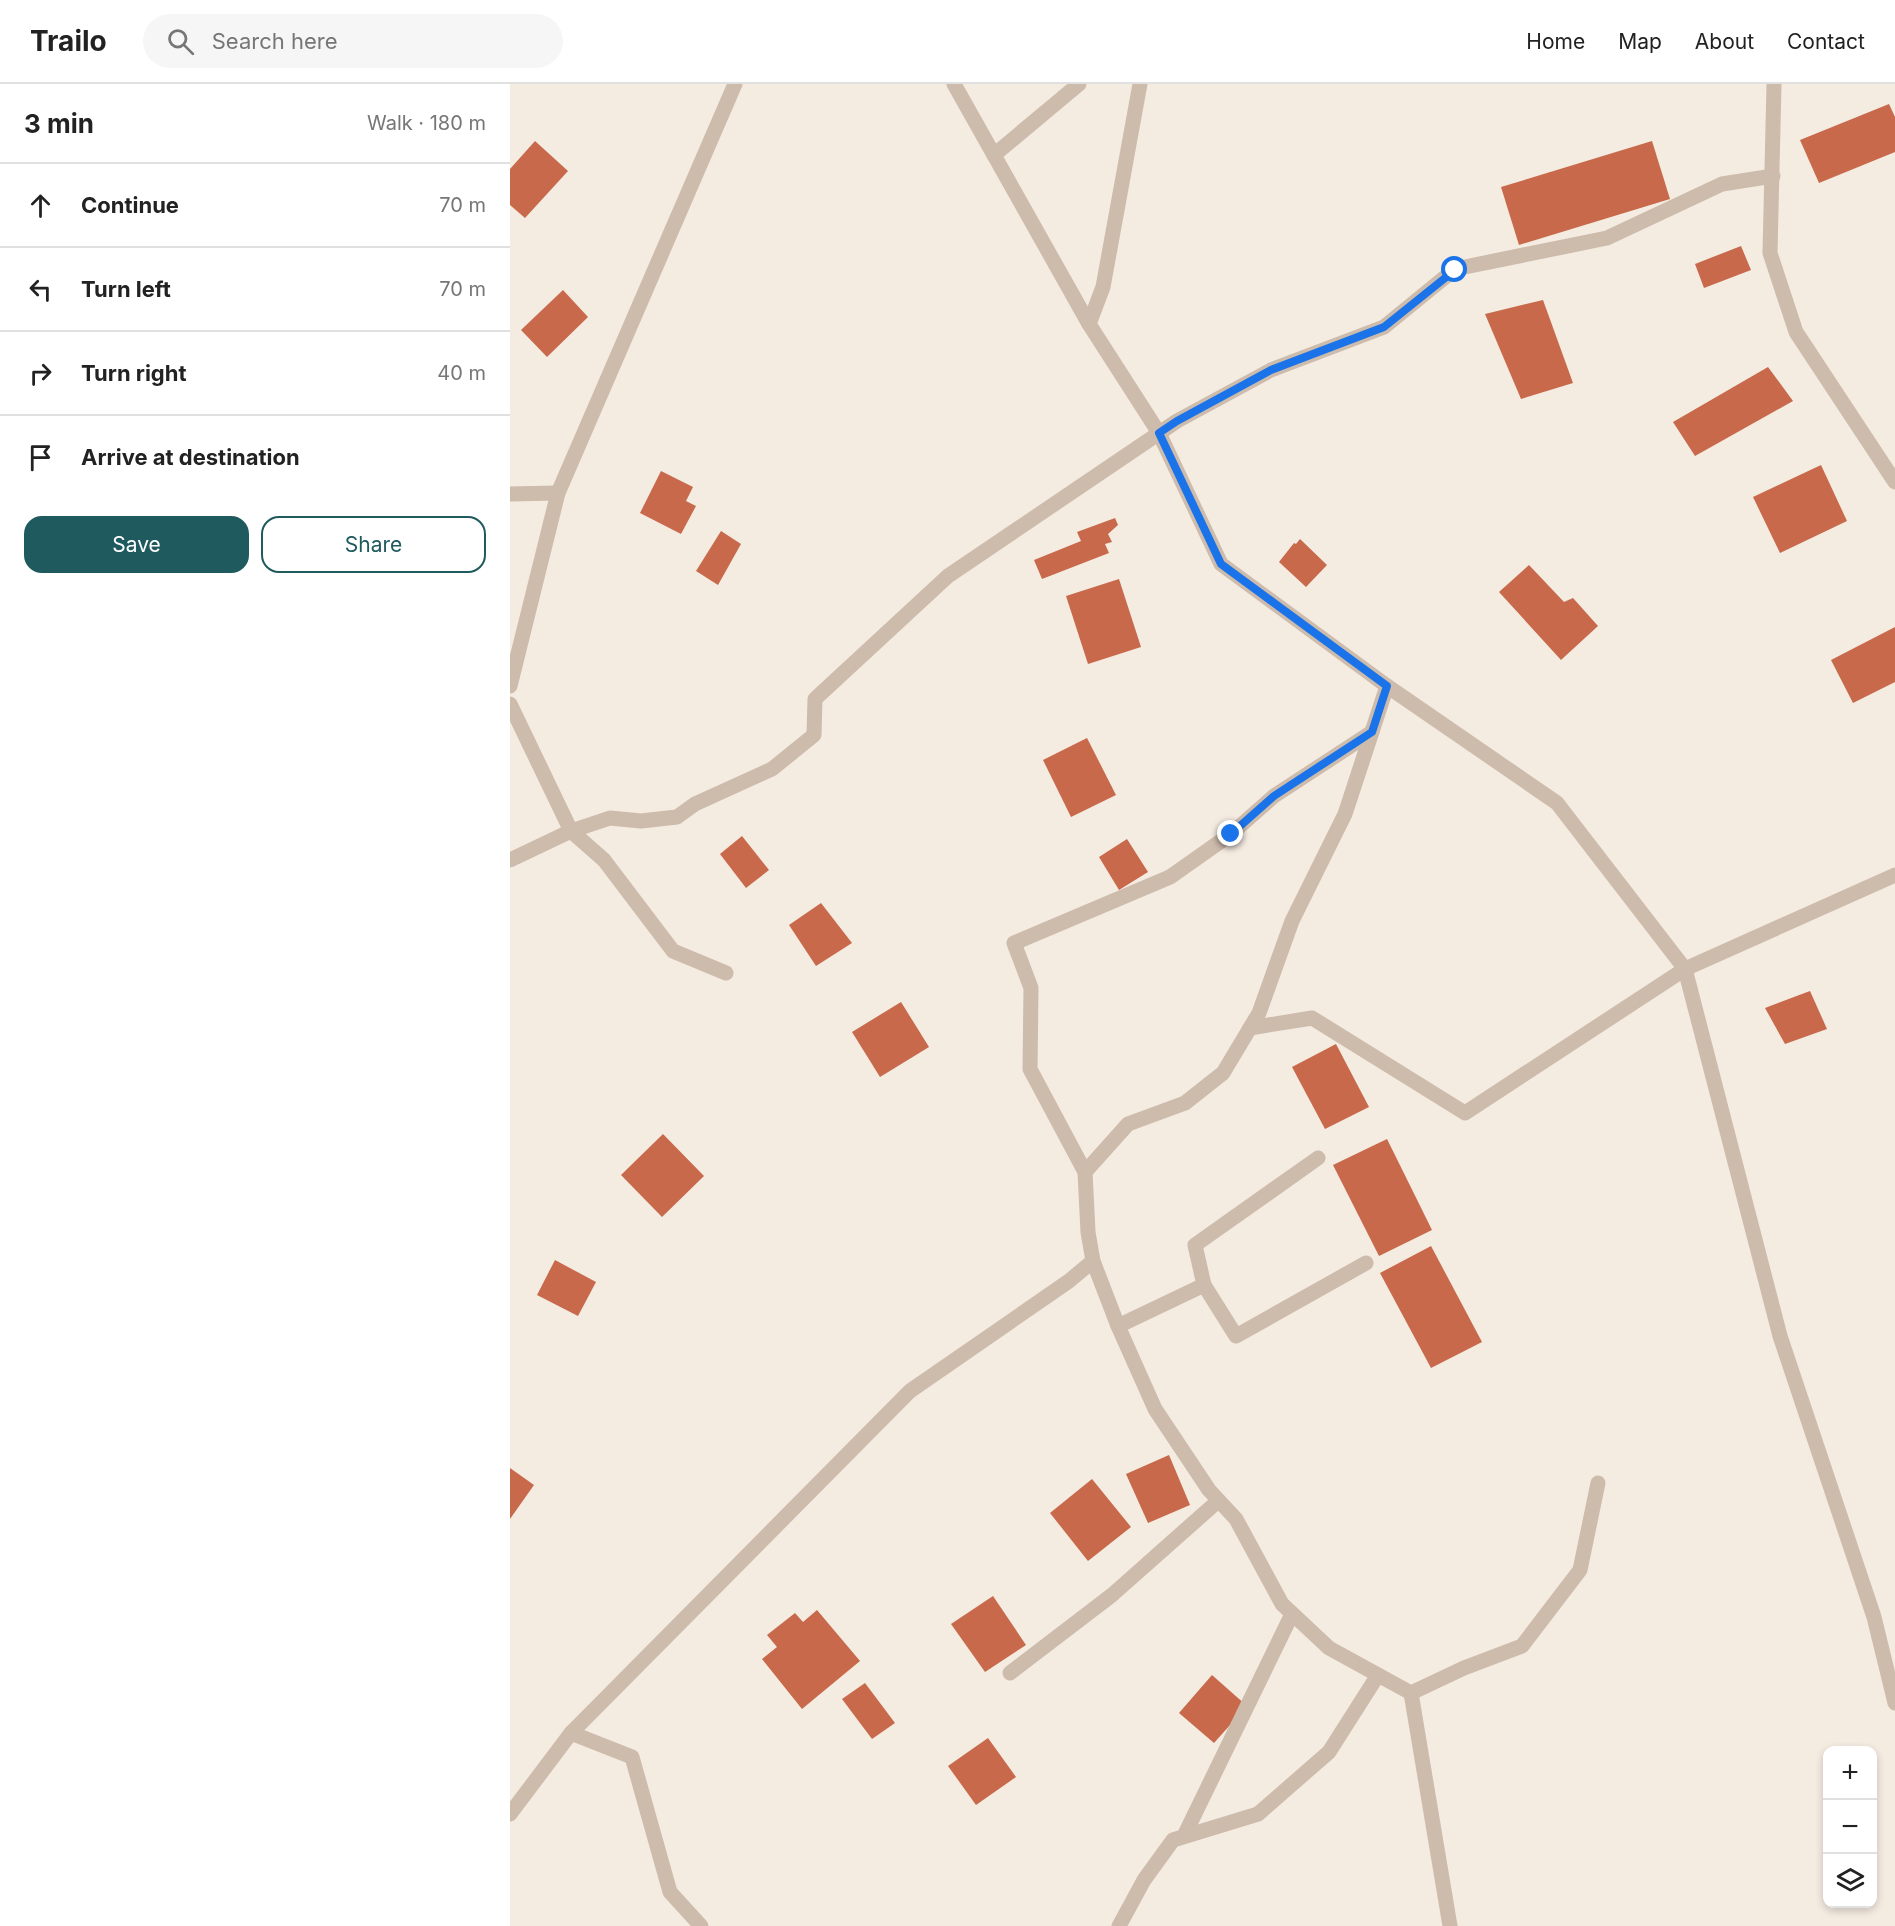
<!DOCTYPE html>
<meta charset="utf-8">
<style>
:root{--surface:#fff;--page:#f6f6f6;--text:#222;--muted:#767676;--line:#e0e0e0;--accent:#1f5a5e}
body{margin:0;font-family:Inter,sans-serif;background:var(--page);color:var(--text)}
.controls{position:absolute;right:18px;bottom:18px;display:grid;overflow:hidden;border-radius:12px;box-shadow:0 3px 9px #0003}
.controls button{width:54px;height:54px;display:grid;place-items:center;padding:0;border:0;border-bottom:2px solid var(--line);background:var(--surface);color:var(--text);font:30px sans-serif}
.stop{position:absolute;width:18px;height:18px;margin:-14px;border:4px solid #1a73e8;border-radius:50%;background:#fff}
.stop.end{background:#1a73e8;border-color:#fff;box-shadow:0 2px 6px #0008}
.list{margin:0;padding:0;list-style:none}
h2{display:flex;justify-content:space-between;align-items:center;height:78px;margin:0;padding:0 24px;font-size:26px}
h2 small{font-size:20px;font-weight:400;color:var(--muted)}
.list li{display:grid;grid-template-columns:39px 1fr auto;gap:18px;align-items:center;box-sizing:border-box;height:84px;padding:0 24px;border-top:2px solid var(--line)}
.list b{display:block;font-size:22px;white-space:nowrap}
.list em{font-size:20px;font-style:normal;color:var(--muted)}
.actions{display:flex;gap:12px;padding:18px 24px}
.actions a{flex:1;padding:14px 0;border:2px solid var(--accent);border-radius:18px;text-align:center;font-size:21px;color:var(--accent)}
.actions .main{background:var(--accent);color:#fff}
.icon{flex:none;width:33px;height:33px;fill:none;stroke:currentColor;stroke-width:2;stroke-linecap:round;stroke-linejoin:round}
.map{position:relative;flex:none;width:1385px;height:1842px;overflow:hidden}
header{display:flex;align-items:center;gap:36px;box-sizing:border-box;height:84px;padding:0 30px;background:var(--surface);border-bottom:2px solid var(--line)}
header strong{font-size:28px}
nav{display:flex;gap:33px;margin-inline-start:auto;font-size:21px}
.search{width:420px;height:54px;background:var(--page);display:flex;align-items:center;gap:15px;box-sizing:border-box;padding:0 21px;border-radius:33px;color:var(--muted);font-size:22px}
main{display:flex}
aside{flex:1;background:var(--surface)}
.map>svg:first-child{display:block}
.building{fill:#c8694b}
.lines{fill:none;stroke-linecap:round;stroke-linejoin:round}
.minor{stroke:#cdbbac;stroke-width:15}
.route{stroke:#1a73e8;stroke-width:8}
</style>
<header>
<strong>Trailo</strong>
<div class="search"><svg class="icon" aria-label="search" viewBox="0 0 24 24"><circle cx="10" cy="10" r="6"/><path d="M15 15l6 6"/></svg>Search here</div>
<nav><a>Home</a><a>Map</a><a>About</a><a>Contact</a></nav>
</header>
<main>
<aside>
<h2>3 min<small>Walk · 180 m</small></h2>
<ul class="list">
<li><svg class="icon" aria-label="ahead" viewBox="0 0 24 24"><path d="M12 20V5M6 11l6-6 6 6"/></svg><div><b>Continue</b></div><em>70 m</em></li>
<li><svg class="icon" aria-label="left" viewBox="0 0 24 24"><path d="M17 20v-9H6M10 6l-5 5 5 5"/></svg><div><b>Turn left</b></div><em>70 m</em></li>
<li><svg class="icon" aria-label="right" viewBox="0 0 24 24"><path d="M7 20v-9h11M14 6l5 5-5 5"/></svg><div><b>Turn right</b></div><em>40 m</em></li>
<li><svg class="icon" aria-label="arrive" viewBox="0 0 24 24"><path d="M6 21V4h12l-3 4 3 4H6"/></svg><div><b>Arrive at destination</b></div></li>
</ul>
<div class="actions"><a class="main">Save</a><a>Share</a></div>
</aside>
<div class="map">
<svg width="1385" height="1842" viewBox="0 0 1385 1842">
<rect width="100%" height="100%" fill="#f4ebe1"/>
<g class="building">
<path d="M1379,20L1385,33V68L1309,99L1290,56Z"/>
<path d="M25,57L58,87L15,134L0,121V85Z"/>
<path d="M1142,57L1160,115L1009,161L991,103Z"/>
<path d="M1231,162L1241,186L1194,204L1185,180Z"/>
<path d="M53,206L78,233L37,273L11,246Z"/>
<path d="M1033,216L1063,299L1011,315L975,230Z"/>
<path d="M1258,283L1283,317L1185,372L1163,338Z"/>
<path d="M1311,381L1337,437L1270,469L1243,413Z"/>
<path d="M151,387L183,403L176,417L186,422L171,450L130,429Z"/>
<path d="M605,434L608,441L598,450L602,458L595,460L599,469L532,495L524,476L571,457L567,448Z"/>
<path d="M211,447L231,460L208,501L186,487Z"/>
<path d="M790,455L817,481L796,503L769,478L784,459L786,460Z"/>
<path d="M1019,481L1054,518L1063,514L1088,542L1051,576L989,508Z"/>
<path d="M609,495L631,563L578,580L556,512Z"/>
<path d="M1385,543V598L1343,619L1321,576Z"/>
<path d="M577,654L606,711L561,733L533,676Z"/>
<path d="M232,752L259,786L236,804L210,770Z"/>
<path d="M617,755L638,788L609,806L589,773Z"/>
<path d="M311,819L342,859L306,882L279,841Z"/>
<path d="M1300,907L1317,945L1275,960L1255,924Z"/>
<path d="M391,918L419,963L370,993L342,948Z"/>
<path d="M826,960L859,1023L815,1045L782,983Z"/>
<path d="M153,1050L194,1092L152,1133L111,1091Z"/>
<path d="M877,1055L922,1146L869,1172L823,1081Z"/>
<path d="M921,1162L972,1258L921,1284L870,1189Z"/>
<path d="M45,1176L86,1198L68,1232L27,1211Z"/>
<path d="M659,1371L680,1421L638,1439L616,1390Z"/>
<path d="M0,1384L24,1401L0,1435Z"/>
<path d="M582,1395L621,1443L578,1477L540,1429Z"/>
<path d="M483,1512L516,1561L475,1588L441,1540Z"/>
<path d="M307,1526L350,1577L292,1625L252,1575L267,1563L257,1551L285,1529L293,1538Z"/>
<path d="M702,1591L737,1622L704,1659L669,1629Z"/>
<path d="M355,1599L385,1639L362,1655L332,1615Z"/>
<path d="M478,1654L506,1693L466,1721L438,1682Z"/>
</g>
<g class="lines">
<g class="minor">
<path d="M444,0L579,240L649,349L711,480L877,602L1047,719L1175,885L1270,1252L1364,1533L1385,1619"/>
<path d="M1264,0L1260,169L1286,248L1385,398"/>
<path d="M484,71L569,0"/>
<path d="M579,240L593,203L630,0"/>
<path d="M0,410L48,409"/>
<path d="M0,602L48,409L225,0"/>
<path d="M877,602L835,730L782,837L749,929L713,989L675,1019L618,1040L575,1088L578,1148L583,1177L608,1242L645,1325L699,1406L726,1435L772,1520L819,1564L901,1609L954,1584L1012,1562L1070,1486L1088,1399"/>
<path d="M0,620L61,747L0,776"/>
<path d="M216,889L163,867L94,776L61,747L100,734L131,737L167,733L185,720L262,685L304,651L305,615L438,492L667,337L761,286L874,243L945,185L1097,154L1212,100L1263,92"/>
<path d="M740,944L802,934L955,1029L1175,885L1385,791"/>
<path d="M575,1088L520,985L521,904L504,859L660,793L721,750L764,712L862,648"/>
<path d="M694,1201L726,1252L856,1179"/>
<path d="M608,1242L694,1201L685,1161L808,1074"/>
<path d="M500,1589L602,1511L708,1417"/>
<path d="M901,1609L940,1842"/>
<path d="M61,1649L122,1673L160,1808L191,1842"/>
<path d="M0,1730L61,1649L400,1307L559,1197L583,1177"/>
<path d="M674,1752L782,1530"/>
<path d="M609,1842L634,1796L663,1756L748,1730L819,1668L868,1591"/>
</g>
</g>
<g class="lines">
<path class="route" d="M721,750L764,712L862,648L877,602L711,480L649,349L667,337L761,286L874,243L945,186"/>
</g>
</svg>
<div class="controls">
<button>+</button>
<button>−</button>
<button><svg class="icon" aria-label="layers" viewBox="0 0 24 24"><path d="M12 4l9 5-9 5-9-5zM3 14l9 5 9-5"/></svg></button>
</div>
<div class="stop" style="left:945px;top:186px"></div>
<div class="stop end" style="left:721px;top:750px"></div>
</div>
</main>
